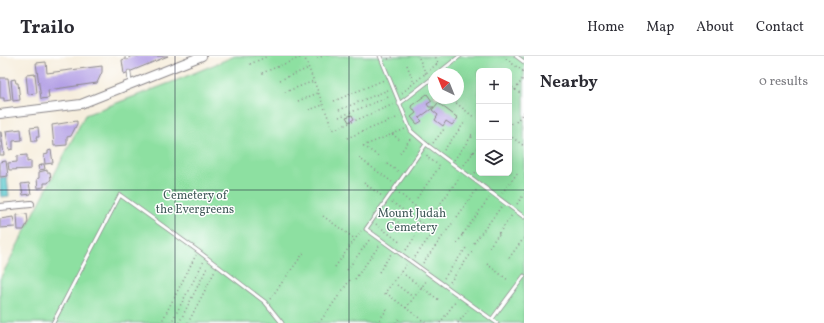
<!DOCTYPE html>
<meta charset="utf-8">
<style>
:root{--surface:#fff;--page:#f2f2f3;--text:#2b2b33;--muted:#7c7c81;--line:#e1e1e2}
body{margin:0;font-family:Vollkorn,serif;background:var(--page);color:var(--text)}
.controls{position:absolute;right:12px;top:12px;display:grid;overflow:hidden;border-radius:6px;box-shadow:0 4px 16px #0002}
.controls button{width:36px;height:36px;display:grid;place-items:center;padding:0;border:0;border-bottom:1px solid var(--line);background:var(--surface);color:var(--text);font:20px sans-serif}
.compass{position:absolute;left:428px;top:12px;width:36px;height:36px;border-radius:50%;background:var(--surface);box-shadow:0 4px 16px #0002;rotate:317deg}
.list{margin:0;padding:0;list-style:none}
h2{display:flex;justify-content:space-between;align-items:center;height:52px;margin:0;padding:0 16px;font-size:17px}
h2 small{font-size:13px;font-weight:400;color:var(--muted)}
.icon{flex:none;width:22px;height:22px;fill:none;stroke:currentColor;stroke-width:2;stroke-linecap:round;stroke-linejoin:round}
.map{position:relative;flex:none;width:524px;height:267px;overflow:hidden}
header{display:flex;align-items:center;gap:24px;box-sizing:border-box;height:56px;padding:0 20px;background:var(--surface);border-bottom:1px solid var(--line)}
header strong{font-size:19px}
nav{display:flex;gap:22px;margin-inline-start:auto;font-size:14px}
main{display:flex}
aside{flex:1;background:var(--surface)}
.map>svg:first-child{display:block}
.green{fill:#8de0a1;stroke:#58816e;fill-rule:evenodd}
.water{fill:#59c7cc;stroke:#3e7484}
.building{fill:#b4a0e5}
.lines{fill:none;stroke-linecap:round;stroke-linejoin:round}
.service-casing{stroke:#8c888b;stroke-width:4.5}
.minor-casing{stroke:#8c888b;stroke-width:8}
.tertiary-casing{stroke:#8c888b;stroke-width:10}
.path{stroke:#8c888b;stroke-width:1.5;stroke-dasharray:1 3;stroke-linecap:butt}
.service{stroke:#fff;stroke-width:3}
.minor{stroke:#fff;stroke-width:6}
.tertiary{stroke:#fff;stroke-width:8}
.grid{fill:none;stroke:#22223b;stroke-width:1;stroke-opacity:0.55}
.labels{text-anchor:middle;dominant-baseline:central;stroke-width:3;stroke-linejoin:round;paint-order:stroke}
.park-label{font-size:12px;fill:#425b5a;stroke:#fff}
</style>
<header>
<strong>Trailo</strong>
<nav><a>Home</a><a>Map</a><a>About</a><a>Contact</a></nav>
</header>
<main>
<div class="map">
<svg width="524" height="267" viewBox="0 0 524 267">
<rect width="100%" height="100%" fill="#fff"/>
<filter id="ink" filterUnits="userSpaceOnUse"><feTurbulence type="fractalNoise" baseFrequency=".025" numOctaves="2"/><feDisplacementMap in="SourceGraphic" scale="8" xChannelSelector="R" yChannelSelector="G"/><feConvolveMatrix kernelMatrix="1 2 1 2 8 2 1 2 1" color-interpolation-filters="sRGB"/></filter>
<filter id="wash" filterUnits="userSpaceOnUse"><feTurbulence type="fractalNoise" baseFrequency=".012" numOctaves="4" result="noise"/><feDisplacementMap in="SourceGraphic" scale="16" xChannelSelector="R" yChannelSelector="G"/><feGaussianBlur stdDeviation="0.9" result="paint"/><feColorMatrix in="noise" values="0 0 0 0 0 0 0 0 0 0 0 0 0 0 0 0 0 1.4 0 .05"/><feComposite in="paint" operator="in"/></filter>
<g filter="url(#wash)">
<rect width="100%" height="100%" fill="#f6eddb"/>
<path class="green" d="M235,0H524V267H0V223L85,59L175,25ZM479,15H509V117H479ZM434,18H458V42H434Z"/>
<path class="water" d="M7,121L9,140L1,141L0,122Z"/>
<g id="blocks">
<g class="building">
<path d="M132,0H168L124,18L122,4Z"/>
<path d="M46,6L47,17L102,10V16L97,27L48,34L49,42L41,43L36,7Z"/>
<path d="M35,18L37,37L28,38L26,19Z"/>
<path d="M0,22H8L11,44L4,45V42H0Z"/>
<path d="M15,23L16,27H18L20,44L13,45L11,24Z"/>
<path d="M427,38L432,45L427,48L429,51H434L419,62L422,65L417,68L411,61L416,57L411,50Z"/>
<path d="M438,47L458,62L452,69L446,65L443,70L435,64L438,59L432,54Z"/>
<path d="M352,59L354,63L349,66L346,61Z"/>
<path d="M77,65V68L71,80L67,81V89L54,90L52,69Z"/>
<path d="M38,71L39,81H36L37,85H32L30,72Z"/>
<path d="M21,73L22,84L13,85V93L9,94L6,75Z"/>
<path d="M0,76H1L4,99H0Z"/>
<path d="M51,94L53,107L45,108L44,99L48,98V95Z"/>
<path d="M27,99V106L31,105V113L9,114L8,107L17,106V100Z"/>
<path d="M6,105L8,120L0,121V106Z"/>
<path d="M41,108H44L45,113L39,114L38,110L42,109Z"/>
<path d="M47,114V116H50L51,123L48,127H44V131L38,132L37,123L39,122V116Z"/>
<path d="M29,127L31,138L23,139L21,128Z"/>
<path d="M27,158L28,166L24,174H18L17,159Z"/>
<path d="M13,161L15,171L0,172V163Z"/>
</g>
</g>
</g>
<g filter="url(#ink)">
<use href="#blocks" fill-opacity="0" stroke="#8c888b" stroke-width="1"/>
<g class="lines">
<g class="service-casing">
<g id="service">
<path d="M127,0V2"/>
<path d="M380,0L411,75L426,88L524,161"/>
<path d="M516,0L524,6"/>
<path d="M129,16L130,27"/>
<path d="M437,18L460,0"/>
<path d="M399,48L434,21"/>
<path d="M426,88L366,173L497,267"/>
<path d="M492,263L524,220"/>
<path d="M53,267L120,139L198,195L265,246L282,267"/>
</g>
</g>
<g class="minor-casing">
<path id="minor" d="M0,151L31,148"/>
</g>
<g class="tertiary-casing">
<path id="tertiary" d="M0,58L81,48L202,0"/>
</g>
<g class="path">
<path d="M304,0L333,74L394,48"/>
<path d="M317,2L323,0"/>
<path d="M419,2L426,18"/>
<path d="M388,3L395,0"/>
<path d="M506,3L524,16"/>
<path d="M250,8L268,0"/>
<path d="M407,9L414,27"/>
<path d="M262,17L304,0"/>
<path d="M280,24L309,12"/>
<path d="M509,29L520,37"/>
<path d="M515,34L524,21"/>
<path d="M285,36L314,25"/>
<path d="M402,37L438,7L435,0"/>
<path d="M450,42L475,62"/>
<path d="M298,45L318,37"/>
<path d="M334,45L384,24"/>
<path d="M309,54L323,49"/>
<path d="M339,54L388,34"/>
<path d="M339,61L391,40"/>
<path d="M516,66L524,56"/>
<path d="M509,71L513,66"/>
<path d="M392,78L400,84"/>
<path d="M471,79H473L472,81H471Z"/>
<path d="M509,79L524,90"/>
<path d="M347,82L399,61"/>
<path d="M433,87L444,73"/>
<path d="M363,90L405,73"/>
<path d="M364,90L378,100"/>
<path d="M444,94L465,66"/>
<path d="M473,96H474V97H472Z"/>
<path d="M474,96L479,89"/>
<path d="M400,97L411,82"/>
<path d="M359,102L392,126"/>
<path d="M454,104L471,81"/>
<path d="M387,108L399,116"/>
<path d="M464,109L473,97"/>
<path d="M475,117L479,112"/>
<path d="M364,127L382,140"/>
<path d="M399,137L421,155"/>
<path d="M502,137L519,115"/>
<path d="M417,142L440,110L428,102L426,97"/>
<path d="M392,146L429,173"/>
<path d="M517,148L524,138"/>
<path d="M385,156L407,173"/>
<path d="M323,160L355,183"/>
<path d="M457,161L477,133"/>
<path d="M429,163L460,121"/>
<path d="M376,168L401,187"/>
<path d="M498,177H500L499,179L498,178Z"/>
<path d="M499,177L512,159"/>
<path d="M462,178H463V180L461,179Z"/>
<path d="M463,178L489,142"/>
<path d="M457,187L462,180"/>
<path d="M474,187L501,151"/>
<path d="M489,191L498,179"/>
<path d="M406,194L417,178"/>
<path d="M415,201L434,175"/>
<path d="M509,202L524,182"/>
<path d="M423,207L454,165"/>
<path d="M487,208L508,224"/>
<path d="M335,211L361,175"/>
<path d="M347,214L370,183"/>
<path d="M379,216L391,198"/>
<path d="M405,219L439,244"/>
<path d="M444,222L466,192"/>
<path d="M355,223L379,190"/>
<path d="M450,226L473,195"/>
<path d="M397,229L413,241"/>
<path d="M386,237L426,267"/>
<path d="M384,238L406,209"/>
<path d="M270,243L305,195"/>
<path d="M406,252L427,224"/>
<path d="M161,267L196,199"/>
<path d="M171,267L204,205"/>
<path d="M179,267L208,210"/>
<path d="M188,267L215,215"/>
<path d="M319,267L350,224"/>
<path d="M377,267L388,252"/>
<path d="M396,267L400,261"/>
<path d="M440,267L456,245"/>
<path d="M458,267L468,254"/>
</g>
<use href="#service" class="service"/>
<use href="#minor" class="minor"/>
<use href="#tertiary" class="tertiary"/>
</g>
</g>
<path class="grid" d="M175,0V267M349,0V267M0,134H524"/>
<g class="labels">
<g class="park-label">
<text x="195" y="140">Cemetery of<tspan x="195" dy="14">the Evergreens</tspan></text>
<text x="412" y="158">Mount Judah<tspan x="412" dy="14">Cemetery</tspan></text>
</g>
</g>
</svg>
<div class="controls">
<button>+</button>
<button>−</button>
<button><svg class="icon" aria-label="layers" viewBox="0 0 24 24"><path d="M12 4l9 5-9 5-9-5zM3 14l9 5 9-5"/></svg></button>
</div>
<svg class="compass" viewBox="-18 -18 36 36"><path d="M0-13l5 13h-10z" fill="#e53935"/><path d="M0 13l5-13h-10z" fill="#7c7c81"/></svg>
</div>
<aside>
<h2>Nearby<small>0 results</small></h2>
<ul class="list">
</ul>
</aside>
</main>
